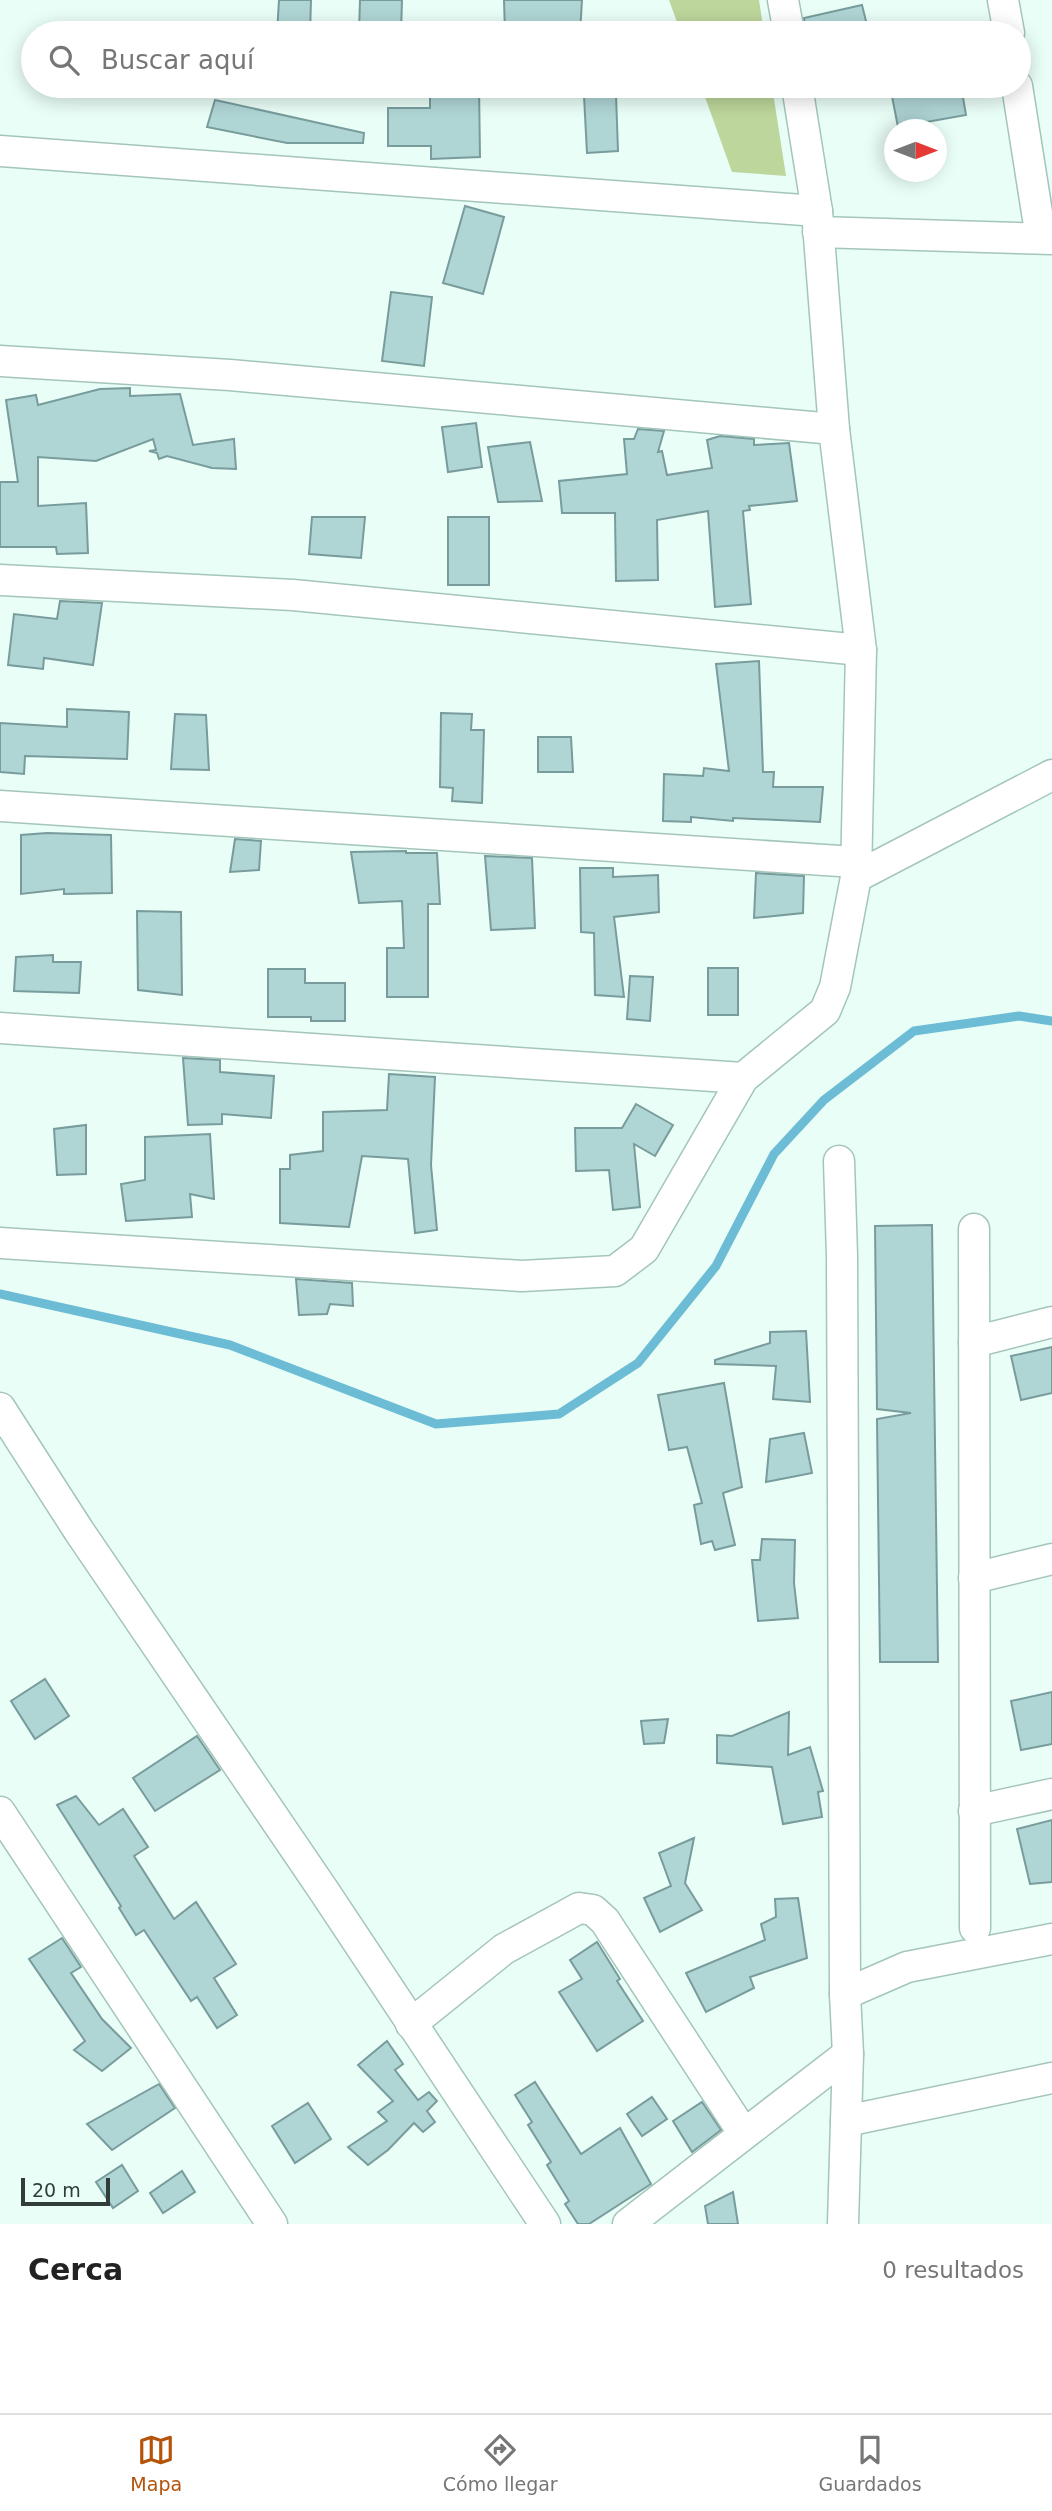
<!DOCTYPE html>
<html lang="es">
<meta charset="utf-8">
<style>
:root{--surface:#fff;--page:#f6f6f6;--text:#222;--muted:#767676;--line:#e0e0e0;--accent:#b45309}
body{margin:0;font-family:"DejaVu Sans",sans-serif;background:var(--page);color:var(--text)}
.compass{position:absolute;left:884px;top:119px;width:63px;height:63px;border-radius:50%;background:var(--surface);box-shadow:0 4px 18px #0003;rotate:90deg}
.scale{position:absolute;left:21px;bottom:18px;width:89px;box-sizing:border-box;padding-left:7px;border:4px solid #303d39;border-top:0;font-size:19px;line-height:24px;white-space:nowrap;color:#303d39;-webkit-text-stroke:5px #e9fef7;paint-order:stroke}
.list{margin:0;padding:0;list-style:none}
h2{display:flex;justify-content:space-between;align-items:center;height:91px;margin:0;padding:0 28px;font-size:30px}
h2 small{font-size:23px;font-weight:400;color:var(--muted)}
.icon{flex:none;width:38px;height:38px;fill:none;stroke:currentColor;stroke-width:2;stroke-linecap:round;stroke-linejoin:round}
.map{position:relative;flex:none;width:1052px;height:2224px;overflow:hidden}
.search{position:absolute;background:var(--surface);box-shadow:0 4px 18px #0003;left:21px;right:21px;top:21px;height:77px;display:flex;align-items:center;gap:18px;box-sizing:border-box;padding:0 24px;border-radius:38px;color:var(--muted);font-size:26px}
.sheet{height:189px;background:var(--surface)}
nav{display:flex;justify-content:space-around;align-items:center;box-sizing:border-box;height:98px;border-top:2px solid var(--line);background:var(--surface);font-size:19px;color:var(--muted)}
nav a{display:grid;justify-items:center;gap:4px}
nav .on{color:var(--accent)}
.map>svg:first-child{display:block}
.green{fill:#bdd69b}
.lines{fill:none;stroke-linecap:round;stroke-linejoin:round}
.stream{stroke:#6cbcd5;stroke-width:9}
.building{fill:#b0d5d5;stroke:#789c9c;stroke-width:2}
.minor-casing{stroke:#a4c5ba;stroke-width:33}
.minor{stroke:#fff;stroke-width:30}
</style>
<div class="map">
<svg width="1052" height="2224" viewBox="0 0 1052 2224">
<rect width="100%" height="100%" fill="#e9fef7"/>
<g class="green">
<path d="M669,0H759L764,33H681Z"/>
<path d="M701,86H772L786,176L732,172Z"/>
</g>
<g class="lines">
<path class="stream" d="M0,1294L230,1345L436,1424L559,1414L638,1363L716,1266L774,1154L824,1100L914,1031L1019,1016L1052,1021"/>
</g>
<g class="building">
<path d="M279,0H311L310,33H277Z"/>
<path d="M360,0H402L401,33H359Z"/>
<path d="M504,0H582L580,33H505Z"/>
<path d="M862,5L869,33H806L804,18Z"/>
<path d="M430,86H479L480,157L431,159V146H388V108H430Z"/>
<path d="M890,86H961L966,115L898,127Z"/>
<path d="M616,95L618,151L587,153L584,96Z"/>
<path d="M215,100L364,133L363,143H287L207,127Z"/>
<path d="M465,206L504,217L483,294L443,283Z"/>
<path d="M391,292L432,297L424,366L382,361Z"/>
<path d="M130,388V396L180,394L193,445L234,439L236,469L212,468L167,456L159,459L157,453L149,451L156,450L153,439L96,461L38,457V506L86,503L88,553L57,554L56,547H0V482H18L6,400L36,395L38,405L100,389Z"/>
<path d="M476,423L482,467L448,472L442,427Z"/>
<path d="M638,429L664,431L658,452L662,451L667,475L712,468L707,440L720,436L754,439V445L789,443L797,501L749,506L750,510L743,511L751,604L715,607L708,511L657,520L658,580L616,581L615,513H562L559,481L627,474L624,439H634Z"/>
<path d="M530,442L542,501L498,502L488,447Z"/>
<path d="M312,517H365L361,558L309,554Z"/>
<rect x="448" y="517" width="41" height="68"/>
<path d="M60,601L102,603L93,665L44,658L43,669L8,665L14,614L57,619Z"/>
<path d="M759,661L763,772H774L773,787H823L820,822L733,818V821L691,817V822L663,821L664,774L703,776L704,768L729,771L716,664Z"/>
<path d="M67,709L129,712L127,759L25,756L24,774L0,772V723L67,727Z"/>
<path d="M441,713L472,714L471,730H484L482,803L452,801L453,788L440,787Z"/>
<path d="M175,714L206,715L209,770L171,769Z"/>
<path d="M538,737H571L573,772H538Z"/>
<path d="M47,833L111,835L112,893L64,894V889L21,894V835Z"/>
<path d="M235,839L261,841L259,870L230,872Z"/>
<path d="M406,851V853H437L440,904H428V997H387V948H404L402,901L359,903L351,852Z"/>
<path d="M485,856L532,858L535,928L491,930Z"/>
<path d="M580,868H613V877L658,875L659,912L614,917L624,997L595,995L594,933L581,932Z"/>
<path d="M756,873L804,876L803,913L754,918Z"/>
<path d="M137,911L181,912L182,995L138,990Z"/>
<path d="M53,955V962H81L79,993L14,991L16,957Z"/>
<rect x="708" y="968" width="30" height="47"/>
<path d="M268,969H305V983H345V1021H311V1017H268Z"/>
<path d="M630,976L653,977L650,1021L627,1019Z"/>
<path d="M183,1058L220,1060V1072L274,1076L271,1118L222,1114V1124L188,1125Z"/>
<path d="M389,1074L435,1077L431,1165L437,1230L415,1233L408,1159L362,1156L349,1227L280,1223V1169H290V1155L323,1151V1112L387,1110Z"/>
<path d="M636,1104L673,1125L655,1156L634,1144L640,1207L613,1210L609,1170L576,1171L575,1128H622Z"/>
<path d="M86,1125V1174L57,1175L54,1129Z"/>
<path d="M210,1134L214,1199L190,1194L192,1217L126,1221L121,1184L145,1180V1137Z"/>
<path d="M932,1225L938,1662H880L877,1419L911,1413L877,1409L875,1226Z"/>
<path d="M296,1279L352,1283L353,1306L330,1304L327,1314L299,1315Z"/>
<path d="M806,1331L810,1402L773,1399L776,1366L715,1364V1360L770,1343V1332Z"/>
<path d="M1052,1347V1393L1021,1400L1011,1356Z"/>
<path d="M724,1383L742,1487L723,1493L735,1545L715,1550L712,1541L701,1544L694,1505L702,1503L687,1447L669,1450L658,1395Z"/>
<path d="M804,1433L812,1473L766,1482L770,1439Z"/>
<path d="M762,1539L795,1540L794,1583L798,1618L758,1621L752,1560H760Z"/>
<path d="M45,1679L69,1716L35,1739L11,1701Z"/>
<path d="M1052,1692V1744L1021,1750L1011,1701Z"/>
<path d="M789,1712L788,1755L810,1747L823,1791L818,1792L822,1817L783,1824L772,1767L717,1763V1735L732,1736Z"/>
<path d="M668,1719L664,1743L644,1744L641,1721Z"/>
<path d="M197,1736L220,1770L155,1811L133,1778Z"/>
<path d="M76,1796L99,1825L123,1809L148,1847L134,1856L174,1919L196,1902L236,1964L214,1978L237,2015L217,2028L197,1997L191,2001L144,1930L136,1935L119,1908L121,1906L57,1805Z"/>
<path d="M1052,1820V1882L1030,1884L1017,1829Z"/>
<path d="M694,1838L685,1883L702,1910L660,1932L644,1898L671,1886L659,1853Z"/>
<path d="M798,1898L807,1958L750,1977L754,1988L706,2012L686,1973L765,1940L761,1924L776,1917L775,1899Z"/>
<path d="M62,1938L81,1967L71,1973L102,2019L131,2048L102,2071L74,2050L85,2041L29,1959Z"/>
<path d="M597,1942L620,1979L617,1981L643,2021L597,2051L559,1992L582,1979L570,1960Z"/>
<path d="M387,2041L403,2064L395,2070L418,2100L429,2092L437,2101L427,2111L435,2122L423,2132L414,2123L388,2150L368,2165L348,2147L387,2121L378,2112L393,2101L358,2065Z"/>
<path d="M535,2082L581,2154L620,2128L651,2184L589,2224H578L565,2204L569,2201L547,2165L551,2162L528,2125L532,2122L515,2095Z"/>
<path d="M159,2084L175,2108L112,2150L87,2124Z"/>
<path d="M652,2097L667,2119L642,2136L627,2114Z"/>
<path d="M702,2102L721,2130L692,2152L673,2121Z"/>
<path d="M308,2103L331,2139L295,2163L272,2126Z"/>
<path d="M122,2165L138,2191L113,2208L96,2182Z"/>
<path d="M182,2171L195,2192L163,2213L150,2193Z"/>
<path d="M733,2192L738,2224H708L705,2206Z"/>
</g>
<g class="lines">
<g class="minor-casing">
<g id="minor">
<path d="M783,0L789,33"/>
<path d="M1003,0L1009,33"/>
<path d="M1017,86L1041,238"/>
<path d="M0,151L817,211"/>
<path d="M818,232L1052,239"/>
<path d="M0,361L230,375L834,429"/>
<path d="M0,580L293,595L861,650"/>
<path d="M0,806L855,862"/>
<path d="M856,877L1052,775"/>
<path d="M0,1028L743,1078"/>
<path d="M839,1161L842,1256L845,1994L848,2054L843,2224"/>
<path d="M974,1229L975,1928"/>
<path d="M0,1243L522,1276L615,1271L644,1249L743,1078L825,1011L835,987L856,877L861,650L834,429L817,211L797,86"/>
<path d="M974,1342L1052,1322"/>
<path d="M0,1408L79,1531L324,1891L545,2224"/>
<path d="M974,1578L1052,1559"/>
<path d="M974,1811L1052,1794"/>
<path d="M0,1812L272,2224"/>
<path d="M845,1994L907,1967L1052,1939"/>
<path d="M411,2024L504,1949L579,1908L593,1910L605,1921L744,2134"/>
<path d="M846,2121L1052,2078"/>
<path d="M628,2224L848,2054"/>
</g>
</g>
<use href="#minor" class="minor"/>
</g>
</svg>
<svg class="compass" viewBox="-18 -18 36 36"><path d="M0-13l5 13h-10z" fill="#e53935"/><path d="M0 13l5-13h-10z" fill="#767676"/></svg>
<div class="scale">20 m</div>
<div class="search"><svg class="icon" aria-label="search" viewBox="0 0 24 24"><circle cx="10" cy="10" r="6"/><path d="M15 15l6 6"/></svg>Buscar aquí</div>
</div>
<section class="sheet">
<h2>Cerca<small>0 resultados</small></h2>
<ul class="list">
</ul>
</section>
<nav>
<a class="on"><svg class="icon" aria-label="map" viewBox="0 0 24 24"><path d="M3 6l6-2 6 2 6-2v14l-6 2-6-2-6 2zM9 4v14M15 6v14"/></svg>Mapa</a>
<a><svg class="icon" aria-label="directions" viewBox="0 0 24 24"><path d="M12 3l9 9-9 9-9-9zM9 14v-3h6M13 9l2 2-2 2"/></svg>Cómo llegar</a>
<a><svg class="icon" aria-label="saved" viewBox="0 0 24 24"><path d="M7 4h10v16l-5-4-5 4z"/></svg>Guardados</a>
</nav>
